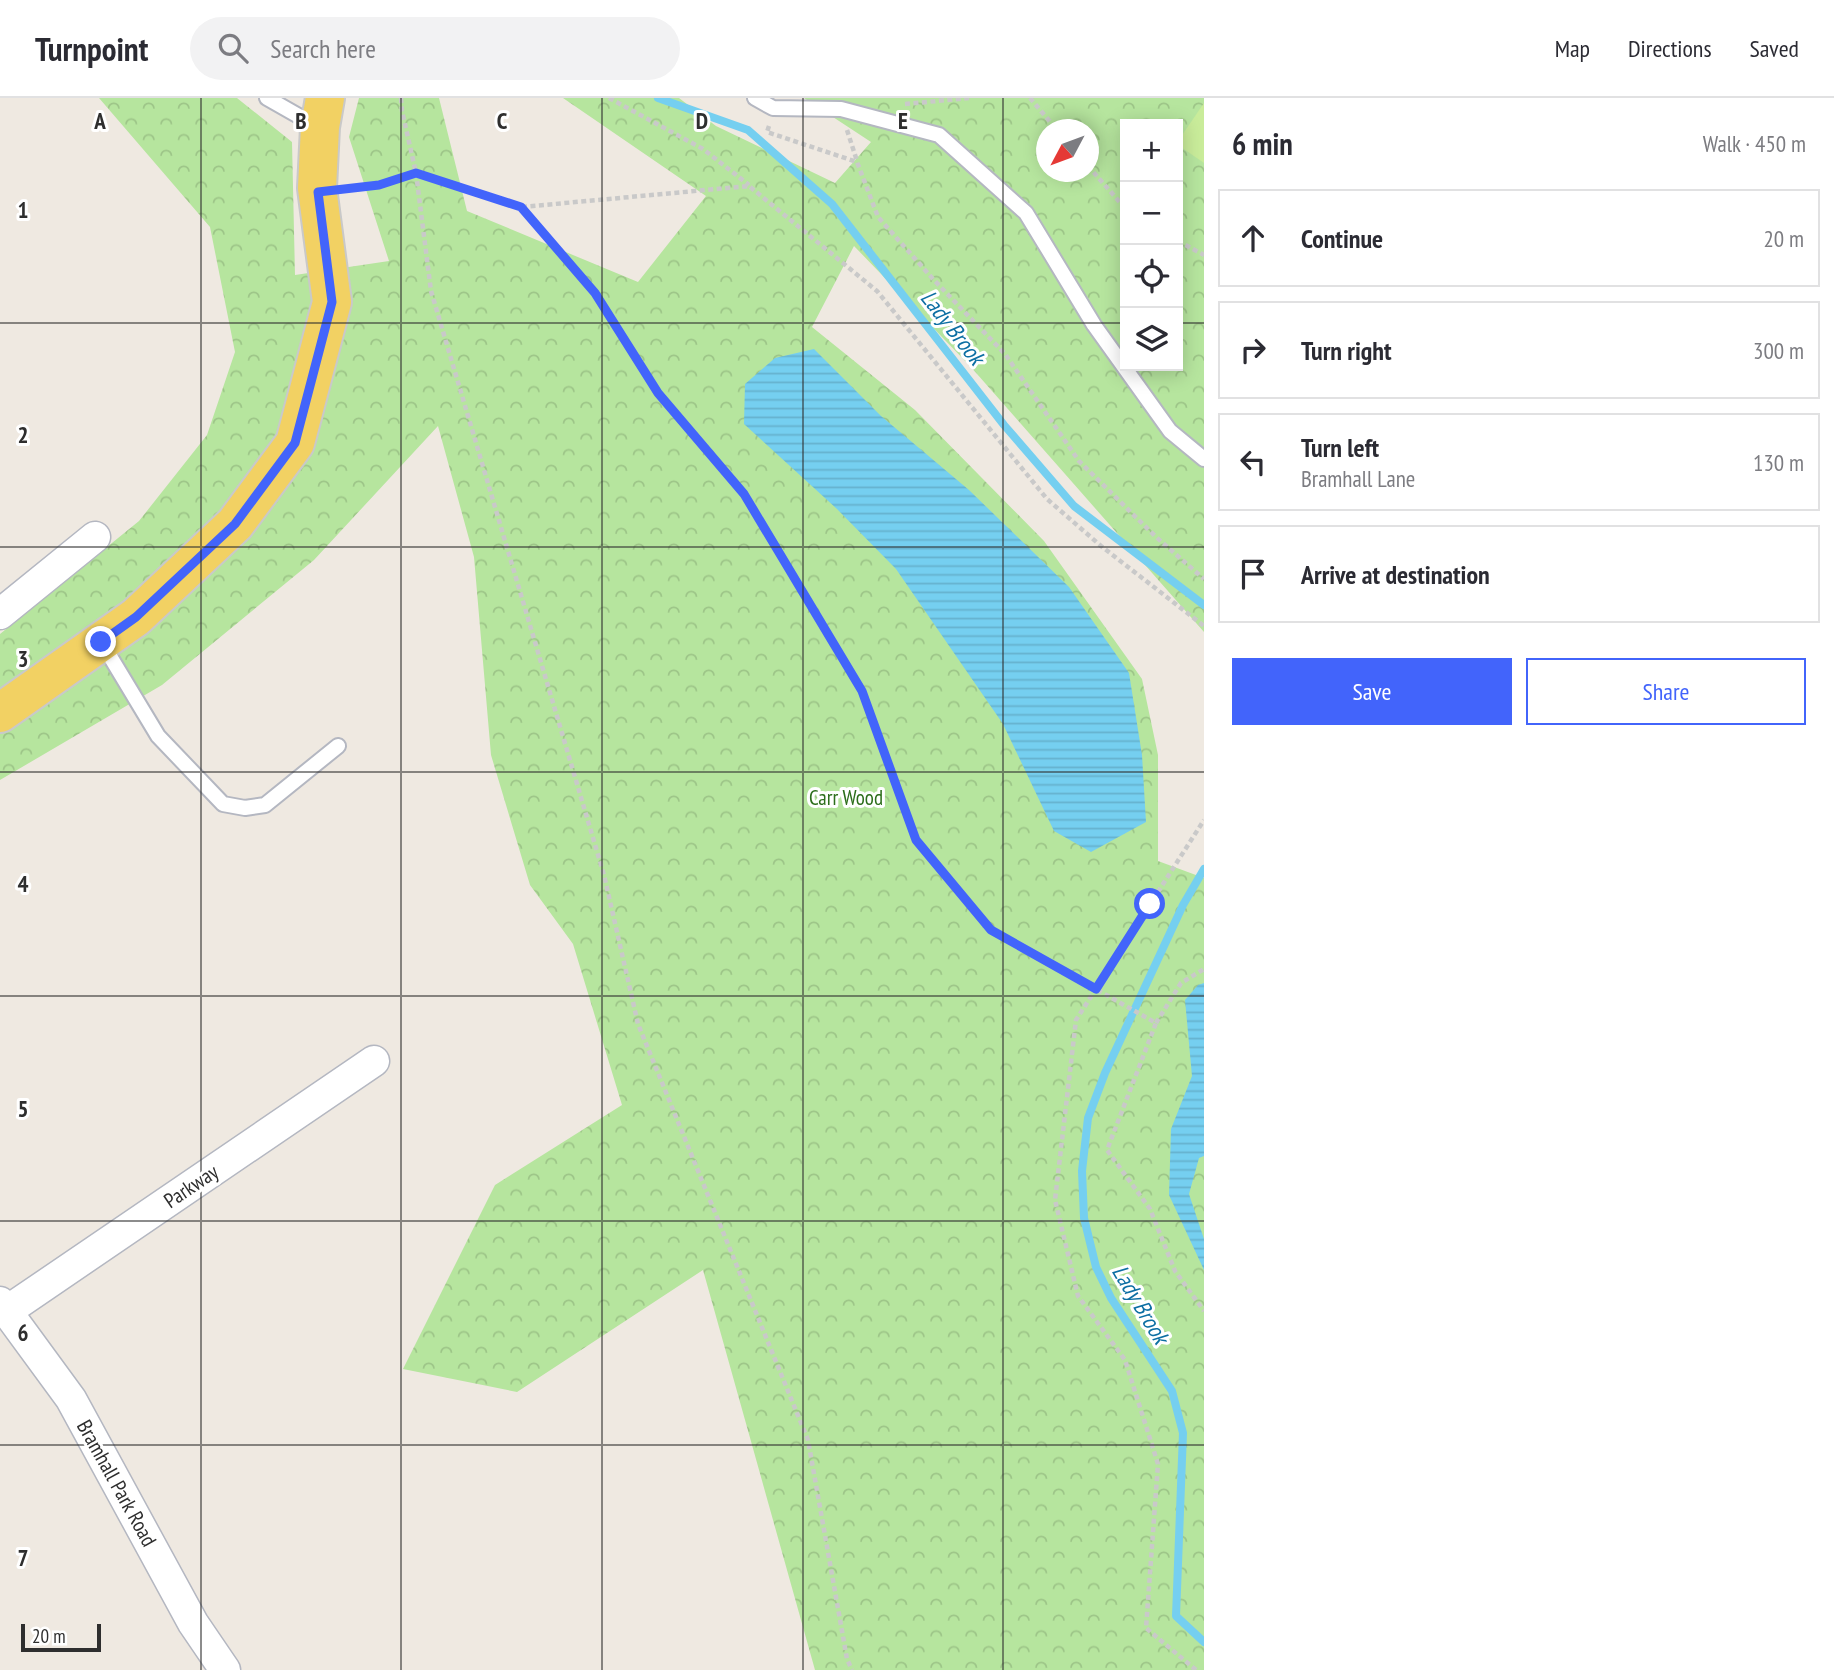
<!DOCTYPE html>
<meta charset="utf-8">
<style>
:root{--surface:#fff;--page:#f2f2f3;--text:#2b2b33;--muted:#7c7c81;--line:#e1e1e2;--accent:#4264fb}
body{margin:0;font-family:"PT Sans Narrow",sans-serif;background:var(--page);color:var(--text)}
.controls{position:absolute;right:21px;top:21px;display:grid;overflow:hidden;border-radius:0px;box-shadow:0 4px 18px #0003}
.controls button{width:63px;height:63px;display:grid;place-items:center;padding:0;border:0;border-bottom:2px solid var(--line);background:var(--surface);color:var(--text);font:35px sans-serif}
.compass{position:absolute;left:1036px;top:21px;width:63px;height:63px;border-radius:50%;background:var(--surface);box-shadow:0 4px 18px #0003;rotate:229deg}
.scale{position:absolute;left:21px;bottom:18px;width:80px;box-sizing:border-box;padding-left:7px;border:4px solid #2e2e2e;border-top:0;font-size:19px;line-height:24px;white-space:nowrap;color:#2e2e2e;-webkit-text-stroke:5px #fff;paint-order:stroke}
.stop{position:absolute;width:21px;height:21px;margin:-16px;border:5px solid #4264fb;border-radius:50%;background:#fff}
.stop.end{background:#4264fb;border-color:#fff;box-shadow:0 2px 7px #0008}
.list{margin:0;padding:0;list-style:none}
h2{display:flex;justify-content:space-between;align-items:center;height:91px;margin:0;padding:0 28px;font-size:30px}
h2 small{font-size:23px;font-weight:400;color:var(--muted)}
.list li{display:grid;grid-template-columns:46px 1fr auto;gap:21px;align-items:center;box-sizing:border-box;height:98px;margin:0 14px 14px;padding:0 14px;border:2px solid var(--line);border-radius:0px}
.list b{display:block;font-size:26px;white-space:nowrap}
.list p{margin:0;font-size:23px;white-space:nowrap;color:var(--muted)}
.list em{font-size:23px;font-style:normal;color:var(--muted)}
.actions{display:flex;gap:14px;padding:21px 28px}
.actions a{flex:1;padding:16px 0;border:2px solid var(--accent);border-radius:0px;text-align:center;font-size:24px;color:var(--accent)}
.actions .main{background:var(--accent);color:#fff}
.icon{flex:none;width:38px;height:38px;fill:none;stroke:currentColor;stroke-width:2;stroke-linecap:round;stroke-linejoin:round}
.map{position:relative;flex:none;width:1204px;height:1572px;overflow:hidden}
header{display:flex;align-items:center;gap:42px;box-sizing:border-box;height:98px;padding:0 35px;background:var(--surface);border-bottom:2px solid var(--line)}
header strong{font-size:33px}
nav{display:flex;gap:38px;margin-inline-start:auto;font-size:24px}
.search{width:490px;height:63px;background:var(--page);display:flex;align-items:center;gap:18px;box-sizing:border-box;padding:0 24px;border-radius:38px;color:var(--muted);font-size:26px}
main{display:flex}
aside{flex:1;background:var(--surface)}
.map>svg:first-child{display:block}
.forest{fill:url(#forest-crowns);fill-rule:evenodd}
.pitch{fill:#c9ec9a}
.water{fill:url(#water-rules)}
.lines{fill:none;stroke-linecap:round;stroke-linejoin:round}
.stream{stroke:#75cff0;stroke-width:8}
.service-casing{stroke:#b4b7c1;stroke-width:18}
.minor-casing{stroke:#b4b7c1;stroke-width:33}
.primary-casing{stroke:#c9c9c9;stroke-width:42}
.path{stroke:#c9c9c9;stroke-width:4.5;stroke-dasharray:5 3.5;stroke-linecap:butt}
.service{stroke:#fff;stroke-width:14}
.minor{stroke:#fff;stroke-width:30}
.primary{stroke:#f2d163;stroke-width:38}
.route{stroke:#4264fb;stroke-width:9}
.grid{fill:none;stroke:#2e2e2e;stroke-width:2;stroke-opacity:0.55}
.labels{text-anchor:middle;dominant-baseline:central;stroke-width:6;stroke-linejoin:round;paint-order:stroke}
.park-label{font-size:21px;fill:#2c6e1b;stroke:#fff}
.street-label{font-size:21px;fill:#2e2e2e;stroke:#fff}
.water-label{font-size:23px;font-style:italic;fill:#0d6fa3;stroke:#fff}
.grid-label{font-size:23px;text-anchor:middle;font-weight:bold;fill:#2e2e2e;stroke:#fff;stroke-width:6;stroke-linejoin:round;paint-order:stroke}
</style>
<header>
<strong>Turnpoint</strong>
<div class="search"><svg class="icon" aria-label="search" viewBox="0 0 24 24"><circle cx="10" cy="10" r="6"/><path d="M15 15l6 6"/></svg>Search here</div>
<nav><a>Map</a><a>Directions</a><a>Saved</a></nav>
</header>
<main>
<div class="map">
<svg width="1204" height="1572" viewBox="0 0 1204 1572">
<defs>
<pattern id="forest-crowns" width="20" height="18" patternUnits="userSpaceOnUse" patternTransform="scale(1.75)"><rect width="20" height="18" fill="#b6e59e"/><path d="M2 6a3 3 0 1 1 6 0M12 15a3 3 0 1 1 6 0" fill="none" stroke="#9dc588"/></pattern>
<pattern id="water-rules" width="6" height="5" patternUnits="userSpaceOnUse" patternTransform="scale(1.75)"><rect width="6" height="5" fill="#75cff0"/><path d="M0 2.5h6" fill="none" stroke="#66b2ce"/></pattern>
</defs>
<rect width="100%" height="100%" fill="#efe9e1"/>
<path class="forest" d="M99,0H237L292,44L295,177L389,163L349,39L359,0H439L467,113L638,184L706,98L563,0H679L716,28L835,85L871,44L804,0H1204V534L970,268L854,148L812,229L915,312L1044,443L1142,581L1158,657V763L1204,780V1572H815L703,1172L517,1294L403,1271L495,1087L622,1007L573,846L530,787L491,657L474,459L438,328L314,462L162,587L0,682V536L139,423L207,337L235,254L210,129ZM1125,26H1178V268H1125ZM1046,32H1088V74H1046Z"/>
<path class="pitch" d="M1204,5V65L1178,47V43Z"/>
<g class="water">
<path d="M814,251L881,318L969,392L1069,489L1129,575L1142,657L1146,724L1091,754L1054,733L1003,626L896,471L837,411L744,326L745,286L775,260Z"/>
<path d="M1204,885V1058L1199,1060L1189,1096L1204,1141V1172L1169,1097L1171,1031L1192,978L1185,902L1198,887Z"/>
</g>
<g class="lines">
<g class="stream">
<path d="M658,0L748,32L832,106L1004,327L1074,408L1204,507"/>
<path d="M1204,771L1183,807L1105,975L1088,1020L1082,1073L1084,1120L1096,1169L1111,1200L1172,1293L1183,1335L1176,1518L1204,1544"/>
</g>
<g class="service-casing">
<g id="service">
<path d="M267,0L318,29"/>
<path d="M755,0L773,10L841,11L939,37L1026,115L1094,227L1170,333L1204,361"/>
<path d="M102,545L158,638L223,706L245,710L265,707L338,648"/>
</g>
</g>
<g class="minor-casing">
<g id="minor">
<path d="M0,516L95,439"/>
<path d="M0,1204L71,1301L193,1525L225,1572"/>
<path d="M7,1213L374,963"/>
</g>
</g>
<g class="primary-casing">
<path id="primary" d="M0,615L136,519L235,426L295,345L332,204L317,90L320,29L325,0"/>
</g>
<g class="path">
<path d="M401,0L402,13L416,75L431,193L604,777L638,926L808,1342L847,1561L852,1572"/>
<path d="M609,0L703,51L749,87"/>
<path d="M1030,0L1057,32"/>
<path d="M905,6L969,0"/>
<path d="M769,28L767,34L857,64L878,119L933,181L1005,256L1079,363L1156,439L1204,481"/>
<path d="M847,32L857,63"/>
<path d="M1088,68L1125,110"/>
<path d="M347,91L379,87L416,75L521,109L595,195L658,295L744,396L861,593L916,742L991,832L1156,925L1107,1052L1150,1111L1175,1173L1204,1213"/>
<path d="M522,109L749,88L877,193L1047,401L1101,448L1204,528"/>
<path d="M1178,143L1204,157"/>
<path d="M1156,925L1181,885L1204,871"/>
<path d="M1196,1572L1146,1530L1158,1366L1125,1262L1078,1198L1055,1102L1076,922L1204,722"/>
</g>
<use href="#service" class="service"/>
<use href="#minor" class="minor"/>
<use href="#primary" class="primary"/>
</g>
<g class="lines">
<path class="route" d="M101,544L136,519L235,426L295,345L332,204L318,94L379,87L416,75L521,109L595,195L658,295L744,396L862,593L916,742L991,832L1096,891L1150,806"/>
</g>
<path class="grid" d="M201,0V1572M401,0V1572M602,0V1572M803,0V1572M1003,0V1572M0,225H1125M1178,225H1204M0,449H1204M0,674H1204M0,898H1204M0,1123H1204M0,1347H1204"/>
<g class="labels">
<g class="park-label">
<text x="846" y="699">Carr Wood</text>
</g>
<g class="street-label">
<text transform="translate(191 1088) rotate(-34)">Parkway</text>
<text transform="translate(117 1385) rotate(61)">Bramhall Park Road</text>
</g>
<g class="water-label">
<text transform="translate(953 229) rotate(52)">Lady Brook</text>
<text transform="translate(1141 1206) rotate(59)">Lady Brook</text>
</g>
</g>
<g class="grid-label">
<text x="100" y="31">A</text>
<text x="301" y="31">B</text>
<text x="502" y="31">C</text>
<text x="702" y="31">D</text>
<text x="903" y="31">E</text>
<text x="23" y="120">1</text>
<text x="23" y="345">2</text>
<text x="23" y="569">3</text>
<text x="23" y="794">4</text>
<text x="23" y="1019">5</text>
<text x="23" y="1243">6</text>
<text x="23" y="1468">7</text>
</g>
</svg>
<div class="controls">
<button>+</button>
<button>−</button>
<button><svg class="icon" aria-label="locate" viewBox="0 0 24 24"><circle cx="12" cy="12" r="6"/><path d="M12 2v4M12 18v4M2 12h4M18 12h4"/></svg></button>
<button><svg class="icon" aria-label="layers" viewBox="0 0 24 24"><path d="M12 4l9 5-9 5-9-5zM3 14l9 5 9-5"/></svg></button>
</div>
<svg class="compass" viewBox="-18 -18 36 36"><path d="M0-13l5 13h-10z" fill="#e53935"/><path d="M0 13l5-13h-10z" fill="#7c7c81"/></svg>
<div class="scale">20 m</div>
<div class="stop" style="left:1150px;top:806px"></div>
<div class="stop end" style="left:101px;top:544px"></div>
</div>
<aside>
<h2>6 min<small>Walk · 450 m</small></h2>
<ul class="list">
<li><svg class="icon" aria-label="ahead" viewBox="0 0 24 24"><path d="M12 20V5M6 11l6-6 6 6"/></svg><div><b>Continue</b></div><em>20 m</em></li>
<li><svg class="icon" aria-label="right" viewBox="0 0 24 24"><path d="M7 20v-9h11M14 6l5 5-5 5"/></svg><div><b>Turn right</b></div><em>300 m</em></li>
<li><svg class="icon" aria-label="left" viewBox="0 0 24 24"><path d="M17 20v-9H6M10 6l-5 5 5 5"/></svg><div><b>Turn left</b><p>Bramhall Lane</p></div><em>130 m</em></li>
<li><svg class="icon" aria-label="arrive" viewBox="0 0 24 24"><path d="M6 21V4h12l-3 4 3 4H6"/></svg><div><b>Arrive at destination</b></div></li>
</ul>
<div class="actions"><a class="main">Save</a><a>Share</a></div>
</aside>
</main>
